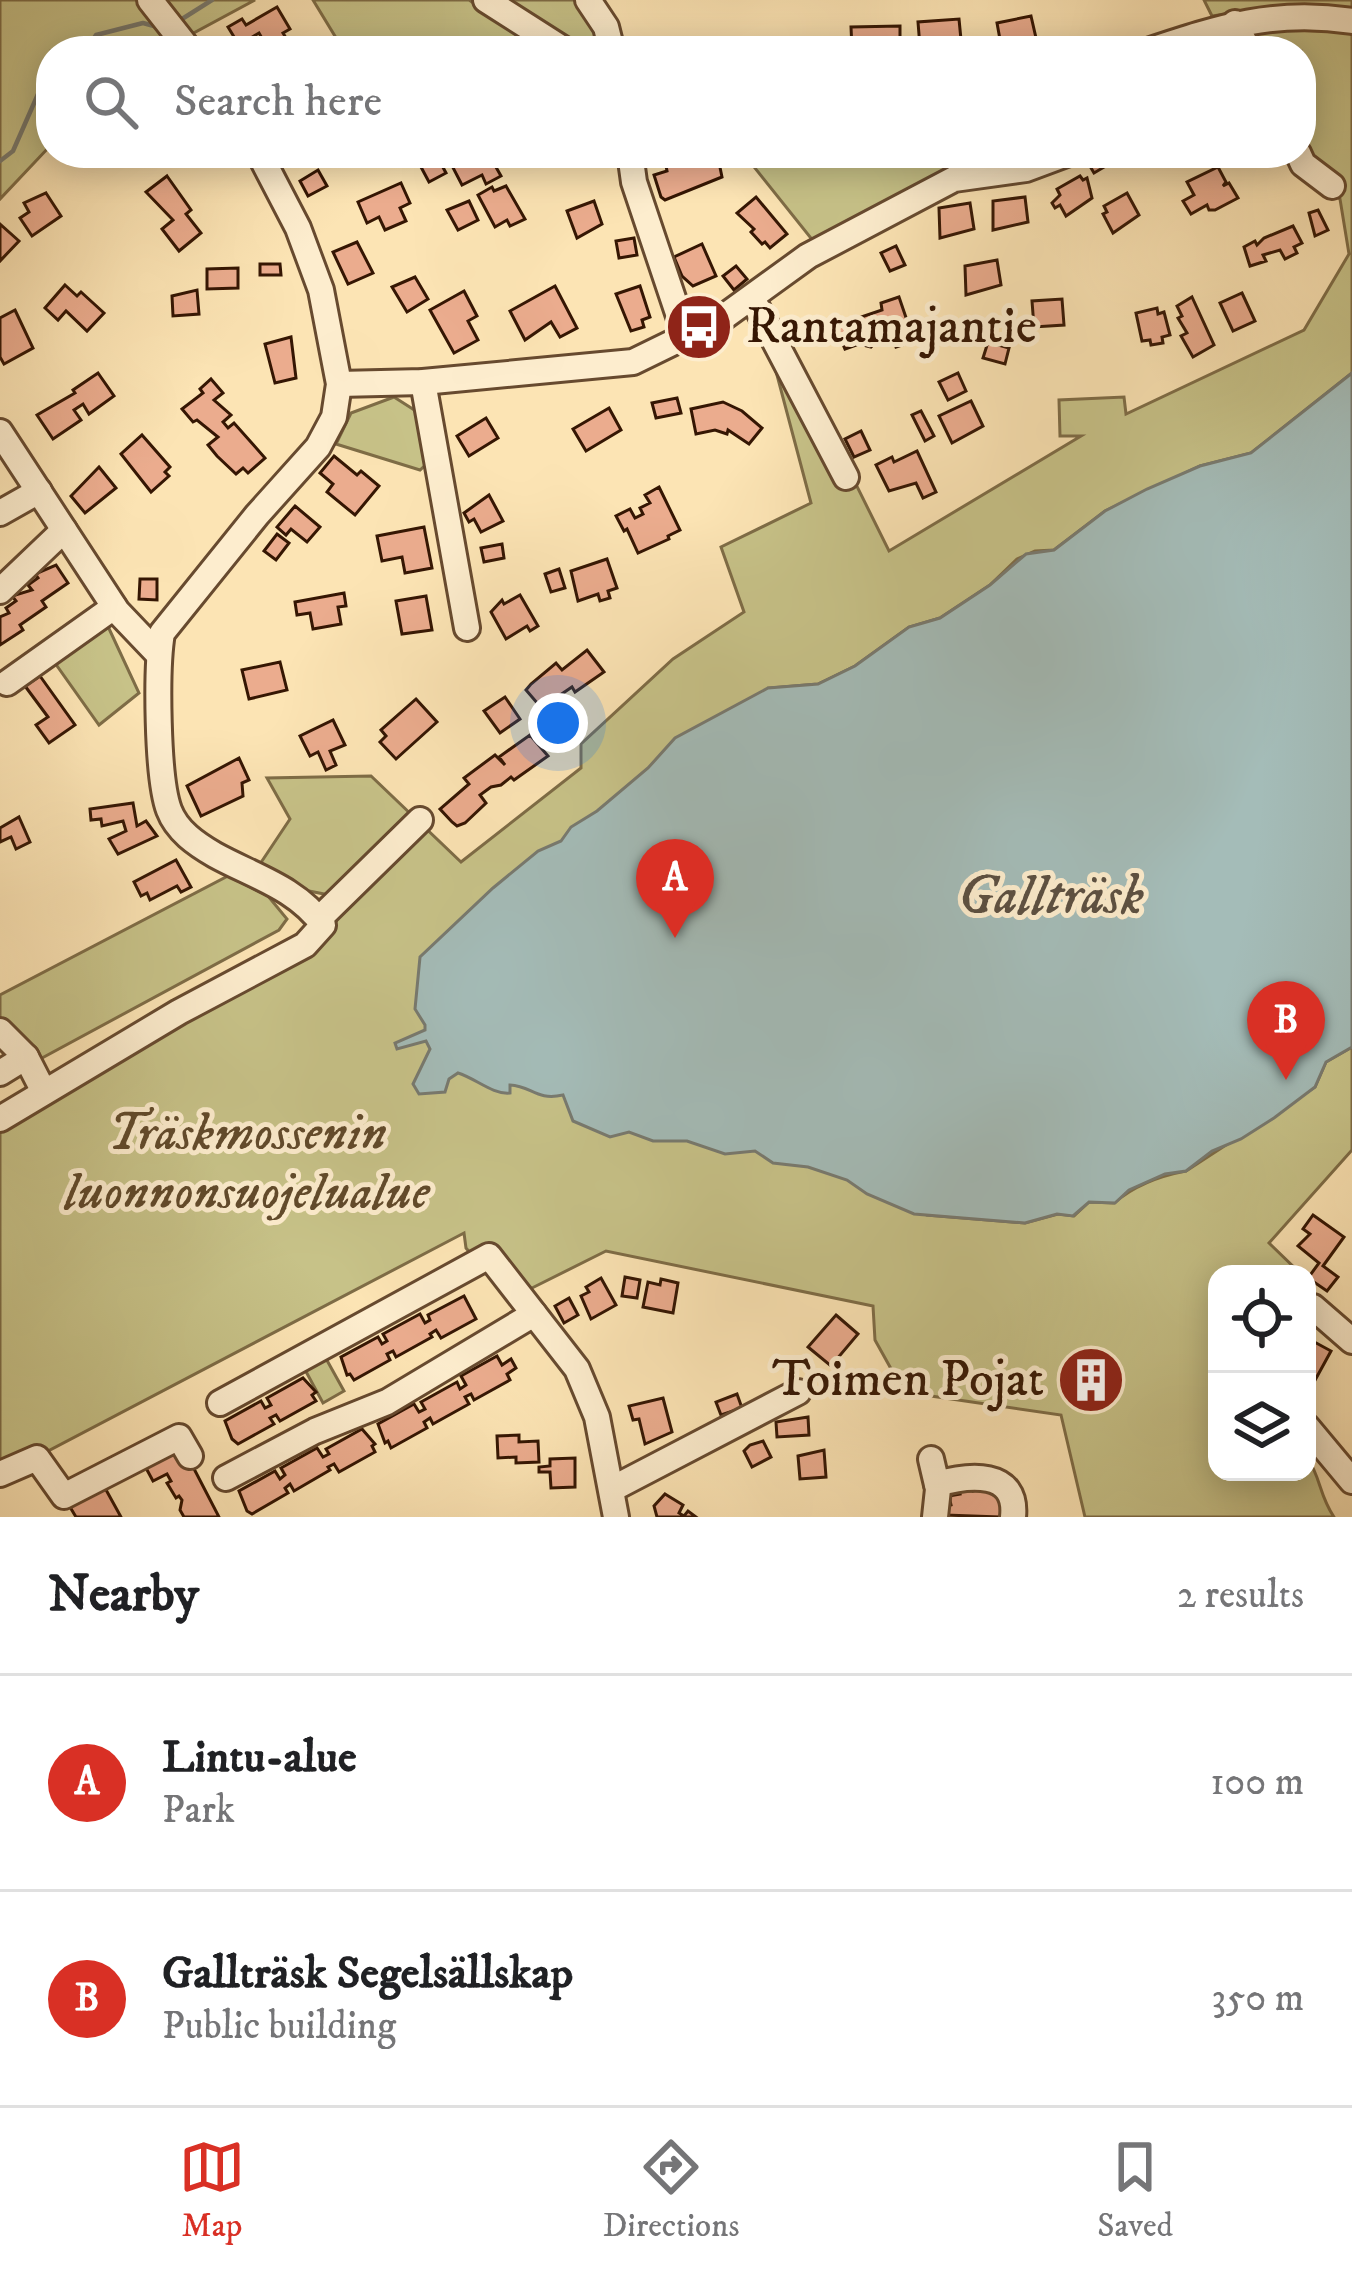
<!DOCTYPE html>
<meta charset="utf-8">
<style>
:root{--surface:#fff;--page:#f2f2f2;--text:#202124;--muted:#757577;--line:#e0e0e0;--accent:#d93025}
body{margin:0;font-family:"IM FELL DW Pica",serif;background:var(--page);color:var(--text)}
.controls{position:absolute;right:36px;bottom:36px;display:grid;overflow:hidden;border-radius:24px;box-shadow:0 6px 30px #0003}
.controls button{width:108px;height:108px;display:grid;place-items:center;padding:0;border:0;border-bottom:3px solid var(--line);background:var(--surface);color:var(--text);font:60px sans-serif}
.you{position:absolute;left:558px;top:723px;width:42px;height:42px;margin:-30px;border:9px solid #fff;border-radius:50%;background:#1a73e8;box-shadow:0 0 0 18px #1a73e833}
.badge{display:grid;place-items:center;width:78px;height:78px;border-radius:50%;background:var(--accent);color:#fff;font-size:39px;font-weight:700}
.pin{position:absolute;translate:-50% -99px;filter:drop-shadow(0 3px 6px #0008)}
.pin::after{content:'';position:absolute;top:63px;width:42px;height:36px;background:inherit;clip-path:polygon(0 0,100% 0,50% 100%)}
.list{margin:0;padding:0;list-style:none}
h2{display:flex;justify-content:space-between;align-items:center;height:156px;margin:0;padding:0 48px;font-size:51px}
h2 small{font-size:39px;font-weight:400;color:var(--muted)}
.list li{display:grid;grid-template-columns:78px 1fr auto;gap:36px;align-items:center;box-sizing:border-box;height:216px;padding:0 48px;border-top:3px solid var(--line)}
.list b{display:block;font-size:45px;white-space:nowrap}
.list p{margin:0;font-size:39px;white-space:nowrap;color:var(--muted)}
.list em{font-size:39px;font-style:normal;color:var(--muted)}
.icon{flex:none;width:66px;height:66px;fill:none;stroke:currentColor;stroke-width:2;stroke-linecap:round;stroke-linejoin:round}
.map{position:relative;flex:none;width:1352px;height:1517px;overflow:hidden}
.search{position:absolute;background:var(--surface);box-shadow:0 6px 30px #0003;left:36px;right:36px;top:36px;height:132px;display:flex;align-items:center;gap:30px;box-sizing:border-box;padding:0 42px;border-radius:48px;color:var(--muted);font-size:45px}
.sheet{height:588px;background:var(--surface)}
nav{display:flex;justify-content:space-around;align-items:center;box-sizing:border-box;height:168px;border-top:3px solid var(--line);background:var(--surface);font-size:33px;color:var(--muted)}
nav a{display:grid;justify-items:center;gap:6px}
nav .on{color:var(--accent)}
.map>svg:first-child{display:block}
.green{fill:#c7c288;stroke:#7e6c46;stroke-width:3}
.water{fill:#a4bcb8;stroke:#787a70;stroke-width:3}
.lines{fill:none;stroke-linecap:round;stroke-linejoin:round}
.stream{stroke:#787a70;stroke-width:4.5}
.building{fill:#ebac8e;stroke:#351603;stroke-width:3}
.minor-casing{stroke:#674a2f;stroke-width:30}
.minor{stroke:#fdedce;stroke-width:24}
.labels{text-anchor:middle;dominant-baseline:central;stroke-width:10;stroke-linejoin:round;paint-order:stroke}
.poi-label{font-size:51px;fill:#351603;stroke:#fdedce;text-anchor:start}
.park-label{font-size:51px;font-style:italic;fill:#614a2b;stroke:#fdedce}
.water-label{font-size:54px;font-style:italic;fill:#5c5042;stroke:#fdedce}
</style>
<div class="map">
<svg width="1352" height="1517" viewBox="0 0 1352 1517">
<rect width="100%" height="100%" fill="#fce4b4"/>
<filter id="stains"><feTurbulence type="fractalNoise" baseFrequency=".00167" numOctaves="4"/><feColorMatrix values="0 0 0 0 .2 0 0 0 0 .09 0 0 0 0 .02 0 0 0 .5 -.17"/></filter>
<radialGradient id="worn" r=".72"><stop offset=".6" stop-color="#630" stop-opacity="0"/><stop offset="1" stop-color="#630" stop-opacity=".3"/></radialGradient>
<g class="green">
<path d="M0,0H137L179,50L51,51V145L0,199Z"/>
<path d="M161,0H255L188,36Z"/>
<path d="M313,0H469L531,41L524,51H411L338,41Z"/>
<path d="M497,0H579L589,10L604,51H575Z"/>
<path d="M1204,0H1352V10L1289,5L1212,16Z"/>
<path d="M1307,29L1352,31V373L1251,453L1200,466L1105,511L1054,550L1035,551L1017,559L990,585L940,618L909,627L855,666L818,684L769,688L927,1215L1025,1223L1058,1214L1074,1216L1089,1202L1114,1203C1135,1185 1159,1176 1186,1171L1315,1087L1326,1062L1352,1047V1150L1269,1243L1301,1274H1217V1472H1307V1457C1321,1478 1319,1495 1334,1517H1085L1061,1415L904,1392L875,1340L873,1306L606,1251L530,1289L496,1252L478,1262L466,1248L464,1233L46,1452L0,1467V1124L321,939L334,896L299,889L260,864L290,819L267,778L371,776L461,862L581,768V744L673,659L744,612L721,547L811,503L769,345L783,337L889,551L1081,436H1060L1059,400L1124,397L1126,414L1304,330L1349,254L1340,199L1329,190L1301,132V51H1259L1250,33Z"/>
<path d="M743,153H1054L814,242Z"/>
<path d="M394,397L419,413L432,459L420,470L336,444L351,413Z"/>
<path d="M105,620L139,693L99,725L55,663Z"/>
<path d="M228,876L268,896L287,919L279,930L42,1058L0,1027V995Z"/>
<path d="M324,1355L344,1391L323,1403L303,1366Z"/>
</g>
<path class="water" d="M1352,373V1047L1326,1062L1315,1087L1274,1118L1241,1139L1212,1151L1186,1171L1165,1174L1129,1190L1115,1203L1089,1202L1073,1216L1057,1214L1025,1223L914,1214L867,1194L847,1180L808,1167L773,1163L755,1151L725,1154L687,1141H653L629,1132L610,1137L573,1121L563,1095C536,1101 532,1086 510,1085V1093C493,1095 475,1078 458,1073L449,1079L445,1092L419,1094L413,1084L430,1049L426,1041L397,1049L395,1043L425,1030V1025L415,1009L420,957L493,888L538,851L561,841L571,827L597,811L648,768L675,738L768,688L818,684L855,666L909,627L940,618L990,585L1026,554L1054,550L1105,511L1147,489L1200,466L1251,453Z"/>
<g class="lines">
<g class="stream">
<path d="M182,19L212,0"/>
<path d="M85,51L96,35L143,23L154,26"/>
<path d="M0,161L13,151L42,85L51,78"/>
</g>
</g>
<g class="building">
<path d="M277,7L290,29L283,33L294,51H261L266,45L259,33L239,45L228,27L242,19L246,25Z"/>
<path d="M1031,16L1036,38L1017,47L1014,43L1001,45L997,23Z"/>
<path d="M959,19L962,50L920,47L918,22Z"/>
<path d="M900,26V48L852,49L851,27Z"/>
<path d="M458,153H488L501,176L486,184L482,175L462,185L448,158Z"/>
<path d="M696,153H717L722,177L665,200L661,197L654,175L667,171L666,166L678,161L680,166L684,165L691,160L689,155Z"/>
<path d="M1102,153L1111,163L1094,173L1087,161Z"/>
<path d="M438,158L446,173L429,182L421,167Z"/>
<path d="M1218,167L1226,182L1223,186L1229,183L1238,198L1215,210H1209L1207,205L1191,214L1183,201L1194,195L1187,182Z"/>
<path d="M318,170L327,186L308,196L300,181Z"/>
<path d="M167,176L191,210L186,214L201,233L179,251L162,229L173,220L146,192Z"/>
<path d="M1080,176L1083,180L1087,178L1092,198L1066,216L1060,205L1055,208L1052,203L1060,195L1057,189Z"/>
<path d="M401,183L410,203L400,208L406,221L385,230L379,217L367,223L358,202Z"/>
<path d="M506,186L525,219L510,226L507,220L495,227L478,195L492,187L494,191Z"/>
<path d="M46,193L61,216L32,236L20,218L29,212L24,203Z"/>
<path d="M1127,193L1139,215L1113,233L1103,214L1107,212L1104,206Z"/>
<path d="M756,197L787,234L770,248L765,242L762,244L751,232L754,229L737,213Z"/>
<path d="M1025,197L1028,222L993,230V201Z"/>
<path d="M469,201L478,220L458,230L447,210Z"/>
<path d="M594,201L602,224L577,238L567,211Z"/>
<path d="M970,203L974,229L940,238L939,208Z"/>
<path d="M1318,210L1328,230L1315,236L1309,213Z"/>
<path d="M0,224L19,241L0,261Z"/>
<path d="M1293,226L1302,243L1294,247L1297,253L1285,259L1280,250L1263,255L1266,261L1250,266L1244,247L1255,241L1257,245L1264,238Z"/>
<path d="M634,238L637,255L619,258L616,241Z"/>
<path d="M357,242L373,273L348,284L333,252Z"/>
<path d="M702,244L716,276L693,286L682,276L674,257Z"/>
<path d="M896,246L905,265L890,271L881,253Z"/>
<path d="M997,260L1001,285L966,295L965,266Z"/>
<path d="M260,264H280L281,275H260Z"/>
<path d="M736,266L747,279L734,290L723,276Z"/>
<path d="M238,268V288L207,289V269Z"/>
<path d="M415,277L428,299L407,312L392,287Z"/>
<path d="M65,285L77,296L81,292L104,313L87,331L66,311L58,320L45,308Z"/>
<path d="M555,286L577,328L560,337L551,322L525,340L510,311Z"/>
<path d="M640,286L650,317L642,320L644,327L631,331L616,294Z"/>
<path d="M197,290L199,314L173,316L172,296Z"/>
<path d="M464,291L477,316L468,321L478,340L454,353L430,310Z"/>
<path d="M1242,293L1255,321L1233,331L1220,303Z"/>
<path d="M899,297L914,341L896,347L891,330L876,336L877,341L871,347L859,344L845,349L835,326L882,310L881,303Z"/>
<path d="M1192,297L1214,345L1193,357L1181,336L1187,333L1178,318L1182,316L1177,306Z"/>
<path d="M1062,299L1064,325L1034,327L1032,301Z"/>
<path d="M1157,308L1158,314L1164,312L1170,335L1162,337L1163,343L1151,345L1150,340L1142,341L1136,313Z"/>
<path d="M15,310L33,348L4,364L0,357V318Z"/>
<path d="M291,337L296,378L275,383L265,344Z"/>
<path d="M988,342L1009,348L1005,364L983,358Z"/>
<path d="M98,373L114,396L89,414L83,404L74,410L81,420L53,439L37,415L75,393L73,390Z"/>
<path d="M958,373L966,391L948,400L939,382Z"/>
<path d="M211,379L223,393L214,400L231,415L223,422L228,428L234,423L265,458L248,473L243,468L236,474L217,456L208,445L218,437L197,420L193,422L182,409L203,393L200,389Z"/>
<path d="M677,398L681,413L656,418L652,403Z"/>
<path d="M971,401L983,426L952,443L939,416Z"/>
<path d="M723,402L742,411L762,428L749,444L728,430L727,434L715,430L696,434L691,409Z"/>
<path d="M609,408L621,430L586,451L573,429Z"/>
<path d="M921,411L934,436L925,441L912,415Z"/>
<path d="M486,418L498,438L469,456L457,436Z"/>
<path d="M861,431L870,450L854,457L845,439Z"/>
<path d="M142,435L170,467L165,472L169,476L151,492L121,454Z"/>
<path d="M917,451L936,492L923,498L916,483L889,491L876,465L892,457L894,462Z"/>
<path d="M334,456L357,475L361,471L379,486L355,515L327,492L333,484L320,473Z"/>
<path d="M99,467L116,488L85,513L71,496Z"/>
<path d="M659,487L680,530L668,536L669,539L638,553L627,529L624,531L616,516L630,509L635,518L643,514L640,508L650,503L645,495Z"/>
<path d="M489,495L503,521L481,532L474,519L469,522L464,513Z"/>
<path d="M295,506L320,527L307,542L291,529L286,535L277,527Z"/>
<path d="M424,527L432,568L405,573L402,557L382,561L377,536Z"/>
<path d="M277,534L289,543L276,560L264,551Z"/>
<path d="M502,544L504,558L484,562L481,548Z"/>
<path d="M607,559L617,588L608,591L610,598L600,601L598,594L578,601L571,571Z"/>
<path d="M56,565L68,583L42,601L46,607L20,625L23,630L0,645V617L9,613L6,608L16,601L12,596L32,590L28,585L38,578L35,574Z"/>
<path d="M559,569L565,588L551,592L545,574Z"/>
<path d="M140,579H157V600L139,599Z"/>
<path d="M344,593L346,606L338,607L341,624L313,629L310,613L297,615L295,602Z"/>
<path d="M520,595L538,626L530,631L527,626L506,639L491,612L502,600L504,604Z"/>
<path d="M426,596L432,630L402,634L396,601Z"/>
<path d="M587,650L604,672L575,692L572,687L547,704L543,700L538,704L526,690L531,684L556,663L562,670Z"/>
<path d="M280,662L287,690L249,699L242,670Z"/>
<path d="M40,676L75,725L49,743L36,725L48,717L25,686Z"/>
<path d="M505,697L520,719L500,733L484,711Z"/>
<path d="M416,699L437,722L396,759L380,742L386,736L381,730Z"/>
<path d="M333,720L345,745L330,751L336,765L326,770L318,752L310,756L300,736Z"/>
<path d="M530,735L548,756L514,780L511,777L501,785L491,787L480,795L486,803L465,823L457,826L452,822L440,809L469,784L464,778L495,755L505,765L499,757Z"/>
<path d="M239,758L249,780L242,783L243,796L201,816L187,786Z"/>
<path d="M133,803L137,826L146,821L157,836L118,854L109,839L126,831L123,821L102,826L101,819L91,820L90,809Z"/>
<path d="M19,817L30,842L16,849L11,837L0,842V828Z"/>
<path d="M176,860L191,887L181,892L177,886L150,900L147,893L141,896L134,882Z"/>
<path d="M1313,1215L1344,1237L1323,1266L1338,1277L1327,1291L1308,1278L1319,1263L1298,1246L1310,1234L1303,1229Z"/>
<path d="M625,1277L640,1280L637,1298L622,1296Z"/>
<path d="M601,1278L616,1305L591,1319L581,1296L589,1292L586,1287Z"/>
<path d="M661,1279L678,1283L673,1313L643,1307L648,1282L660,1285Z"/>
<path d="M464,1296L476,1319L441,1338L436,1330L430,1334L432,1337L396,1357L393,1351L387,1354L390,1360L354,1380L350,1374L347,1375L341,1357L378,1337L382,1344L387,1341L383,1334L420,1314L425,1323L430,1320L428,1315Z"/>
<path d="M569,1298L578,1315L564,1323L555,1306Z"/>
<path d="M836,1315L858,1334L831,1366L808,1347Z"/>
<path d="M1307,1338L1331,1351L1308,1393L1307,1392Z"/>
<path d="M497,1356L502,1365L511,1359L516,1368L507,1374L510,1380L474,1400L471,1394L465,1397L469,1404L433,1424L430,1418L424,1422L427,1428L391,1448L388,1441L385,1443L378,1424L414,1404L419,1412L425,1409L421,1402L457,1382L460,1389L466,1385L461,1376Z"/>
<path d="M1103,1362L1108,1393L1080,1397L1075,1367Z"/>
<path d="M303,1378L316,1392L312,1395L316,1401L280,1421L276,1415L270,1418L274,1424L238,1444L232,1439L225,1421L261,1401L265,1408L271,1405L267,1398Z"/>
<path d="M737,1394L742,1408L721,1415L716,1402Z"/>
<path d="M663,1398L672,1432L645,1444L639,1419L633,1420L629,1406Z"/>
<path d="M808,1417L809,1435L777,1437L776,1422Z"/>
<path d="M362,1429L375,1444L372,1446L375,1452L339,1472L334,1464L328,1467L330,1470L294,1491L290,1484L285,1488L288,1493L252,1514L247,1511L239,1491L275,1471L280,1479L285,1475L281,1468L317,1448L323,1457L329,1454L326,1449Z"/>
<path d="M519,1435V1442L538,1441L539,1462L516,1463V1457L498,1458L497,1436Z"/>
<path d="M763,1441L771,1457L752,1467L744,1451L750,1445Z"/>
<path d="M176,1450L190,1461L219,1517H184L180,1510L182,1500L179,1496L176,1498L167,1483L171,1481L167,1474L153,1481L146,1468Z"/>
<path d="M824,1450L826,1477L800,1479L798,1456Z"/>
<path d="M575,1458V1487L551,1488L550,1472H539V1467L550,1466V1459Z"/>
<path d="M972,1485L973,1491L995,1487L1004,1512L1000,1517L945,1515L943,1507L951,1505L949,1496L960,1494L958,1487Z"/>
<path d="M105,1488L121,1517H76L70,1507Z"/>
<path d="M665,1494L683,1505L679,1513L684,1516L688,1511L696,1517H657L654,1506Z"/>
</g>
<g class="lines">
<g class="minor-casing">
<g id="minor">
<path d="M150,0L190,51"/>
<path d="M486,0L566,51"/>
<path d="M588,0L606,27L612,51"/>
<path d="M1235,23L1249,51"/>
<path d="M1148,51C1220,27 1275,9 1352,21"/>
<path d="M630,153L634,182L686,337"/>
<path d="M1298,153L1303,164L1332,186"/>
<path d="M752,298L846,477"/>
<path d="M423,382L467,628"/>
<path d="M339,384L423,382L633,362L721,319L808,256L954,179L1026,169L1069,153"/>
<path d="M0,432L117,611L158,654"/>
<path d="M0,513L39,491"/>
<path d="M0,591L64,530"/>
<path d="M7,683L114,607"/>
<path d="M319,919L420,820"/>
<path d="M0,1031L26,1057L44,1092"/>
<path d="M0,1073L26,1057"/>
<path d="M0,1119L179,1012L305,945L323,925C297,888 253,876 215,855C196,844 177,831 169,810C157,778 156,668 162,633L257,515L318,447L334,417L339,384L321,290L298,228L259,153"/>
<path d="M1313,1307L1352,1341"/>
<path d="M220,1403L489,1256L577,1369L597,1417L616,1517"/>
<path d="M1307,1427L1352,1481"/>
<path d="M931,1459L938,1489L935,1517"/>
<path d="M0,1474L37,1458L64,1496L179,1437L190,1456"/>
<path d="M226,1478L315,1431L387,1402L534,1314"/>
<path d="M937,1484C968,1475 1018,1469 1013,1517"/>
<path d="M612,1489L798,1392"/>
</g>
</g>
<use href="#minor" class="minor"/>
</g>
<defs>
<g id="bus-disc" transform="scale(3.45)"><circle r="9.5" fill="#8f2418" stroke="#fdedce"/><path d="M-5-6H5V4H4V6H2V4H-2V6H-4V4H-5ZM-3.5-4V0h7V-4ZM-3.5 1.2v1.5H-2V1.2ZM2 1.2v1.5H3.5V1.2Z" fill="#fff"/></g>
<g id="building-disc" transform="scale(3.45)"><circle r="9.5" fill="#8f2418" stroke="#fdedce"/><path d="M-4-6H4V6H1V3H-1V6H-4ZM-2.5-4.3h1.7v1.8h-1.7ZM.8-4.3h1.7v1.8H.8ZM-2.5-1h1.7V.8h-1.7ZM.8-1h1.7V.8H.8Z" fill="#fff"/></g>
</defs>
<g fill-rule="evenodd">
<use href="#bus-disc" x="699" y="327"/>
<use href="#building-disc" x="1091" y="1380"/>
</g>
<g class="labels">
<g class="poi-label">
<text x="746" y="327">Rantamajantie</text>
<text x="1044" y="1380" text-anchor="end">Toimen Pojat</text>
</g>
<g class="park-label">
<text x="247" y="1134">Träskmossenin<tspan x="247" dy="59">luonnonsuojelualue</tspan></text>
</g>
<g class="water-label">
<text x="1051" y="897">Gallträsk</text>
</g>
</g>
<rect width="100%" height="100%" filter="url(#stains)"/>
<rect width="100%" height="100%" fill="url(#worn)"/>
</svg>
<div class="controls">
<button><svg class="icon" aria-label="locate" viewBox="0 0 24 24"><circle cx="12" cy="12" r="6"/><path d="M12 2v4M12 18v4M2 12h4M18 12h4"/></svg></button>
<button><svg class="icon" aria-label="layers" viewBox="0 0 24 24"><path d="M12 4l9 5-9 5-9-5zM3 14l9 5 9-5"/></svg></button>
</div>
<div class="you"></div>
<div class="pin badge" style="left:675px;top:938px">A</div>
<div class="pin badge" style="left:1286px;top:1080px">B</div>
<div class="search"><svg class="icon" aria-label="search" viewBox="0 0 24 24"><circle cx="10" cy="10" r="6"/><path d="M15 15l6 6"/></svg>Search here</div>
</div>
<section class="sheet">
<h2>Nearby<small>2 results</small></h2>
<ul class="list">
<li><span class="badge">A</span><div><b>Lintu-alue</b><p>Park</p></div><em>100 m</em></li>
<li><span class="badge">B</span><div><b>Gallträsk Segelsällskap</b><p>Public building</p></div><em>350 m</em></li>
</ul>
</section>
<nav>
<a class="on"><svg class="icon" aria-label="map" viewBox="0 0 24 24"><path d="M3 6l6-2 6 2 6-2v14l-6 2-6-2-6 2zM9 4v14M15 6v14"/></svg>Map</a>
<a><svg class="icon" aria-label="directions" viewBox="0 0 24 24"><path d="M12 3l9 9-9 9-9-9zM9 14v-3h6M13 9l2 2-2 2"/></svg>Directions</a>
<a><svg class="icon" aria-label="saved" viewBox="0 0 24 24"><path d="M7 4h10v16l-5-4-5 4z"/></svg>Saved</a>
</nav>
